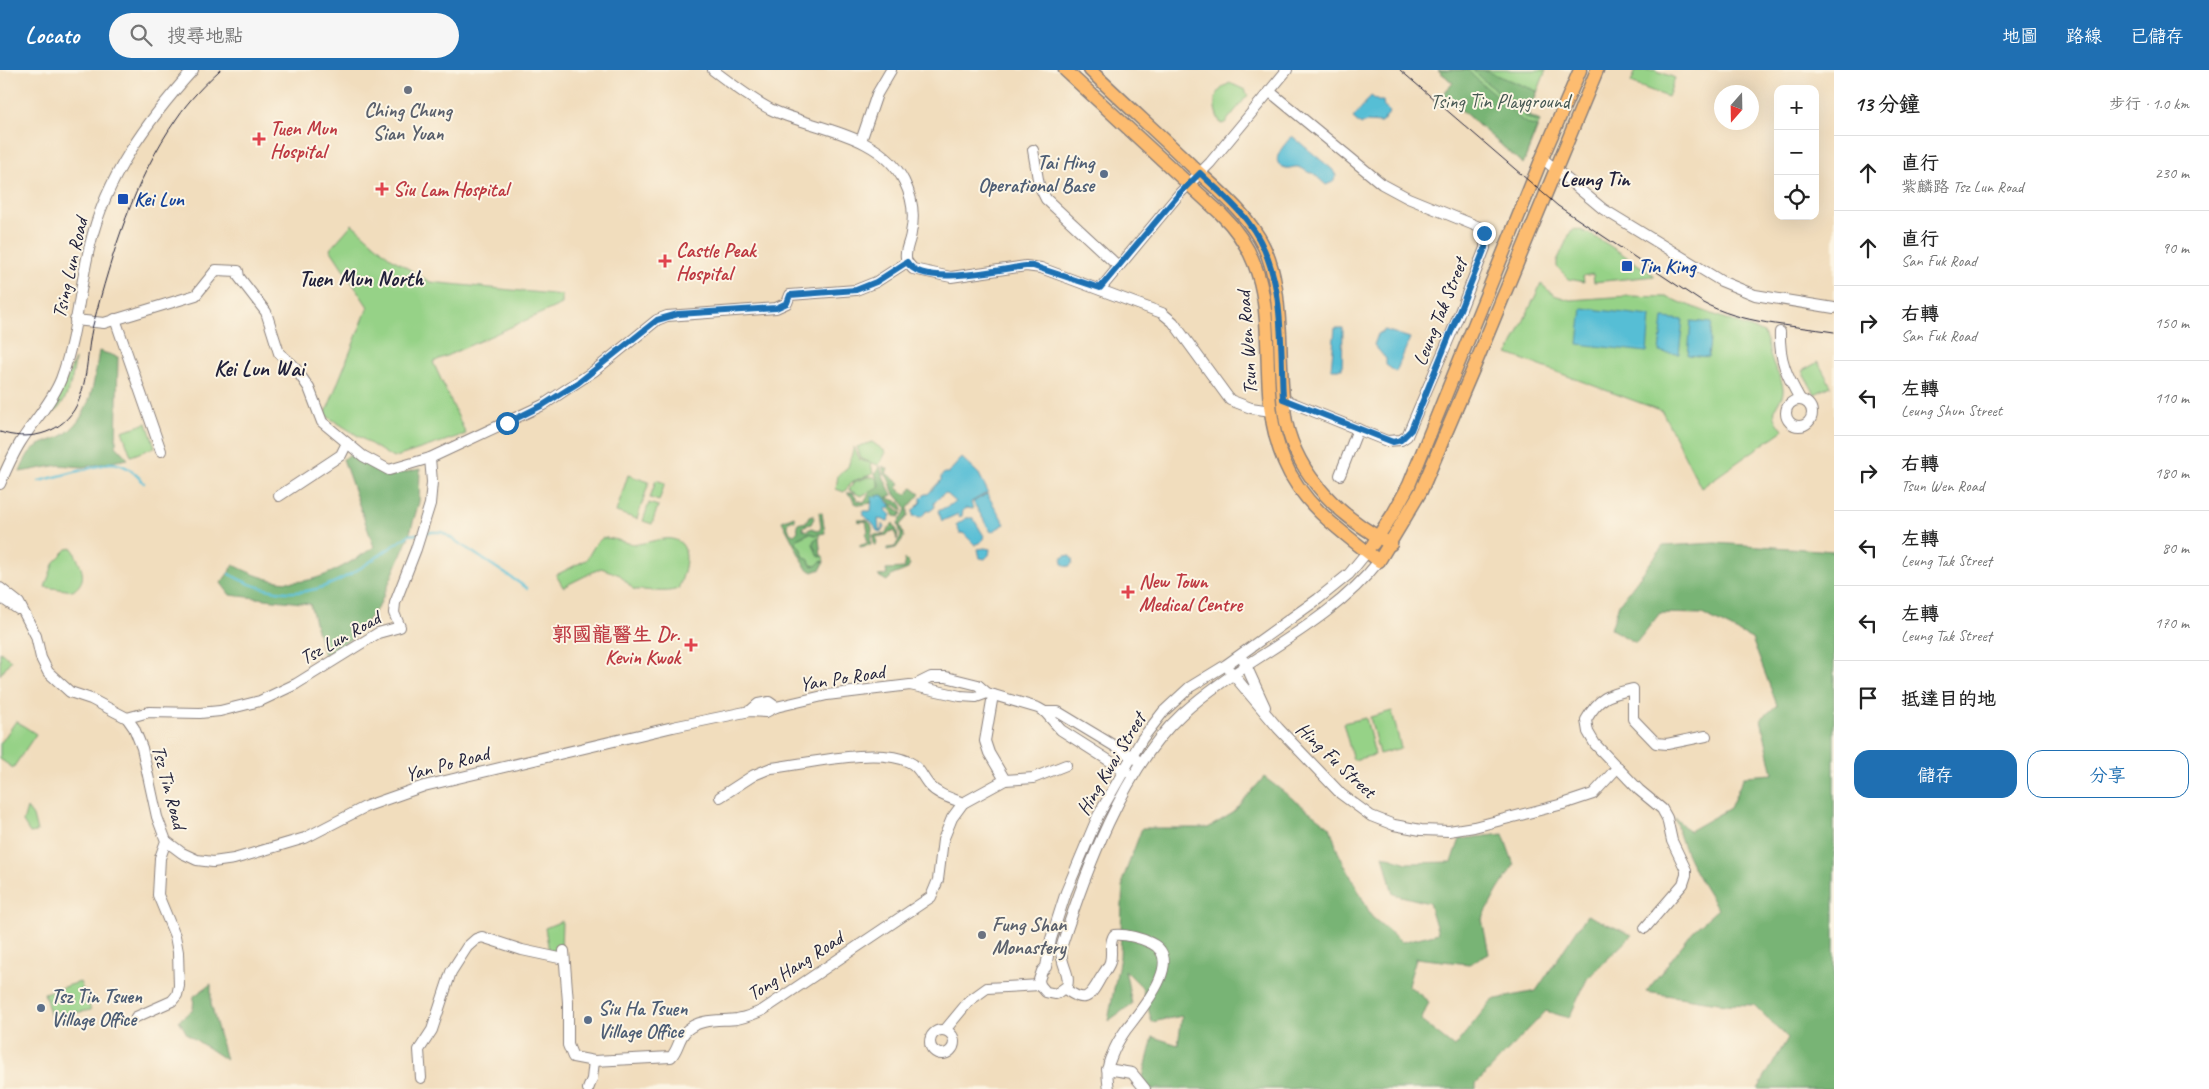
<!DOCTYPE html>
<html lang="zh-TW">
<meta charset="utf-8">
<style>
:root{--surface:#fff;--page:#f6f6f6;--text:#222;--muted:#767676;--line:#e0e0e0;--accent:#1f6fb2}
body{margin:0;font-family:Caveat,"LXGW WenKai TC",sans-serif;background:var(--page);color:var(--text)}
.controls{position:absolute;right:15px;top:15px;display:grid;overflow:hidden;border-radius:10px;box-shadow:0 5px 20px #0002}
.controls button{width:45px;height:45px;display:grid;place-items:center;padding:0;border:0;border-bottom:1px solid var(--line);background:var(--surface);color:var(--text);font:25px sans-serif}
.compass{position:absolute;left:1714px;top:15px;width:45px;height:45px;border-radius:50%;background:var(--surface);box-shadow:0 5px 20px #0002;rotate:200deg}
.stop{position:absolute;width:15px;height:15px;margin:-11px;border:4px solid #1f6fb2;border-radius:50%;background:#fff}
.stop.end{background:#1f6fb2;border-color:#fff;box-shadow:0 1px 5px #0008}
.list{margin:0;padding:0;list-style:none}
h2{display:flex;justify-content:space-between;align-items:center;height:65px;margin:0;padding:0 20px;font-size:21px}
h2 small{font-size:16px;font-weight:400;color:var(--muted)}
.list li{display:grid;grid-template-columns:32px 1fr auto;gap:15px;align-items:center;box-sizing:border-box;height:75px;padding:0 20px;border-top:1px solid var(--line)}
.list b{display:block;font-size:19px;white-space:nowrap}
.list p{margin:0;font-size:16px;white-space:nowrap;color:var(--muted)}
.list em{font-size:16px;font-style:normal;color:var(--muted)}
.actions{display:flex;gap:10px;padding:15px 20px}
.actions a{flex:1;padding:11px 0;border:1px solid var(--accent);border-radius:15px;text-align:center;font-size:18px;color:var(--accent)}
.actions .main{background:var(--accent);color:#fff}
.icon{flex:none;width:28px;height:28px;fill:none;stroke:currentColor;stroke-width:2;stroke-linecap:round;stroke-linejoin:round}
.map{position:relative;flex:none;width:1834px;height:1019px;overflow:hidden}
header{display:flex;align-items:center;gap:30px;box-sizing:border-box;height:70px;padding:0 25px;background:var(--accent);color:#fff}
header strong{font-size:24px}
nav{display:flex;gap:28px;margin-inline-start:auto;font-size:18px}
.search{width:350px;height:45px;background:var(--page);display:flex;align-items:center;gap:12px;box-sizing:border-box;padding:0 18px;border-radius:28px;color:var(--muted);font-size:19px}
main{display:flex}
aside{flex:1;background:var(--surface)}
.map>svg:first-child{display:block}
.green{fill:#96d287;stroke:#5c7a61}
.forest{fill:#78b474;stroke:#4d6b58}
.water{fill:#57bed5;stroke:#3c7088}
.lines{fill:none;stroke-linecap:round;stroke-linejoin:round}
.stream{stroke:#57bed5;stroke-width:2.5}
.minor-casing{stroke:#8a807c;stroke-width:12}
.major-casing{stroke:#8a807c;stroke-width:15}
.minor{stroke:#fff;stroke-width:10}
.major{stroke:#fdbc70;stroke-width:12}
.tram{stroke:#22223b;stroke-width:1}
.route{stroke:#1f6fb2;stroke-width:6}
.worship-dot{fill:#6b7280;stroke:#fcf5e5;stroke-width:2}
.health-dot{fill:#e0444e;stroke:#fcf5e5;stroke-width:2}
.service-dot{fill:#5c6f8a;stroke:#fcf5e5;stroke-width:2}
.transit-dot{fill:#1a4fb4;stroke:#fcf5e5;stroke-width:2}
.labels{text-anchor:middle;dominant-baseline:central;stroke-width:4;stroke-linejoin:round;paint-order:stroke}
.park-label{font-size:20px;fill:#455752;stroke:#fcf5e5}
.worship-label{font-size:20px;font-weight:bold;fill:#5b616d;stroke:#fcf5e5}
.health-label{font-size:20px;font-weight:bold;fill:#be3a42;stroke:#fcf5e5;text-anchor:start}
.service-label{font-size:20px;font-weight:bold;fill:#4e5e75;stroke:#fcf5e5;text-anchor:start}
.transit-label{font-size:20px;font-weight:bold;fill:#164399;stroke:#fcf5e5;text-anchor:start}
.street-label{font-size:20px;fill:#22223b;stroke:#fcf5e5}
.neighbourhood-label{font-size:21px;font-weight:bold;fill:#22223b;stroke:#fcf5e5}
.quarter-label{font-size:22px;font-weight:bold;fill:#22223b;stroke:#fcf5e5}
</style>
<header>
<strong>Locato</strong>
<div class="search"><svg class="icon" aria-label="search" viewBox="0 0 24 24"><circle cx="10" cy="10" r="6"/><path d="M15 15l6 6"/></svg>搜尋地點</div>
<nav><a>地圖</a><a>路線</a><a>已儲存</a></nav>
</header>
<main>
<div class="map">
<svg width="1834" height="1019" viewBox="0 0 1834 1019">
<rect width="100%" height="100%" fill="#fcf5e5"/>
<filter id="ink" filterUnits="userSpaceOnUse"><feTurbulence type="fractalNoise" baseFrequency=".02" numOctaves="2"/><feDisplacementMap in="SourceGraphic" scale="10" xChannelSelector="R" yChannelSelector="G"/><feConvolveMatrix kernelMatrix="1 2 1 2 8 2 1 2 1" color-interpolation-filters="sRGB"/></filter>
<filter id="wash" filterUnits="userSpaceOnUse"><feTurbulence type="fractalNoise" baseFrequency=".0096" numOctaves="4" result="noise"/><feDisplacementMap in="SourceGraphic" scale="20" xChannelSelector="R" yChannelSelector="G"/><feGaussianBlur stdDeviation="1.12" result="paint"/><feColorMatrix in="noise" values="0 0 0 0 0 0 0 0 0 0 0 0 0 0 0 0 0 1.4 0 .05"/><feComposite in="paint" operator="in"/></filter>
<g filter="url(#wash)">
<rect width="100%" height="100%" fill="#f1ddbd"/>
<g class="green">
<path d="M1438,0H1546L1528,46L1540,51L1523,94L1443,24L1453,13Z"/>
<path d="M1636,0H1655L1675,8L1668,27L1631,13Z"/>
<path d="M1230,13L1245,20L1248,25L1225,53L1221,54C1212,38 1211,22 1230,13Z"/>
<path d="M352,154L391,188L430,212L562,225V234L433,292L466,364L393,388L325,345L368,237L330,179Z"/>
<path d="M1575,159C1591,160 1639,196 1655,206L1594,212L1593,204L1583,206L1584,212L1569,209L1557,197V191L1571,161Z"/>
<path d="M1541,214L1554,225L1570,230L1628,226L1666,227L1764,263C1768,272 1769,283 1773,293C1776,301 1782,309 1783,318C1785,334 1763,337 1783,360L1701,418L1662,341L1508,284Z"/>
<path d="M75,289C72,313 68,336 45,349L59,326Z"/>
<path d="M1818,292L1831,316L1815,324L1802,301Z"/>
<path d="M147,353L155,377L131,386L122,361Z"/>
<path d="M872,372L886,382L881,392L878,395L861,389L857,377Z"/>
<path d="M854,377L860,390L871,393L873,404L853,411L844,422L836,419L838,405L848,397Z"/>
<path d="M628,405L649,412L637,449L616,442Z"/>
<path d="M868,407H874L878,411V417L861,426L849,420L854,412Z"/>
<path d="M656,410L665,413L659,431L650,428Z"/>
<path d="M649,433L658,436L652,454L643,451Z"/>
<path d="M810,463L819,464V468H817L814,475L817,484L823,486L824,492L821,491L815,497C806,493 801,481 796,473L797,469Z"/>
<path d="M602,468C613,467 625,474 637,474C648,473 663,467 672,469C695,473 684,505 678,519C664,524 649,519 634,520L620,505L601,498L563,517L556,505L586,490L595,475Z"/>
<path d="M73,478C79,496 91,508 73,521L45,517L54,492L67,479Z"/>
<path d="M0,582L11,590L0,605Z"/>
<path d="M1392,641L1401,678L1379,684L1370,647Z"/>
<path d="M1366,648L1375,685L1353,690L1343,653Z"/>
<path d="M16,651L36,664L13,698L0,689V674Z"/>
<path d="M27,738L33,746L37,762L30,763L23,752Z"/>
<path d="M562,851L561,881H549L545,858Z"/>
<path d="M80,912L91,940L51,947L44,923Z"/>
</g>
<g class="forest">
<path d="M1438,0H1468C1478,13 1492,20 1503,32C1515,43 1520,53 1537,57L1523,94L1443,24L1453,13Z"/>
<path d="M1473,0H1483L1537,21L1528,46L1540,51L1539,53C1522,49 1518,39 1506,28C1495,18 1482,11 1473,0Z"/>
<path d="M99,281L118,287L116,376L128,389L83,397L59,395L20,402C23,395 26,386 31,381C39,372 55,371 65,364C92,345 94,310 99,281Z"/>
<path d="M350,385L389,406L420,399L419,432L408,469L379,536L354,567L324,585L310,534L230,525L221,513L234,495C292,526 323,511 374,477L343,389Z"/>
<path d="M880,396C880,401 889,419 892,425L887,427C894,432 902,429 903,441L894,434L893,436L902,443L899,447L895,446L890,439L891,433L882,425L873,427L871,433L860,435L855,433L851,426L847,423H853L857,430L864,432L870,422L880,417L875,404Z"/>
<path d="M883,396L888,399L886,403L900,414L897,418L906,425L912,418L920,424L908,438V446L900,455L904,467L896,478L887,480V478L895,477L901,466L898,453C910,436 907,439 895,424C891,420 892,415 889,410C886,404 882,403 883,396Z"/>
<path d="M819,442L822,443L825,463L815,465L809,463L797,469L796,473L802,479L803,486L809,490L811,495L816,496L821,491L824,492L821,499L813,502L806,498L782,451L794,446L795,451L790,450L787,454L790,463L794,465L798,461L797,454L806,452L809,446L813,445L814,448L811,454L804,456L803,459L806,461L812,458L819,461L821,457Z"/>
<path d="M858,450H866C877,456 869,465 871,475L860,477V475L868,473L866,464L868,461L866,451L859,452Z"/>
<path d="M893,453L898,463L897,470L895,461L889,462L887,465L876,467L877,474L874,475L873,465L885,464Z"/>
<path d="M817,468H819L821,487L818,486L813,474L814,470Z"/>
<path d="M1715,473L1834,481V1019H1758L1788,968L1754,935L1725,934L1646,922L1694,860L1718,839C1698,807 1684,787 1675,748L1689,761L1730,738L1744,706L1773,704L1761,649L1777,635L1752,569L1702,544L1660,543L1636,573L1611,559L1619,534L1663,476Z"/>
<path d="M904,488L910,494L908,499L893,505L887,511L878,506L887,505L886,499L905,498Z"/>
<path d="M1264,707L1330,757L1338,782L1372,847L1402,872L1438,863L1429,833L1393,824L1383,785L1407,793L1452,792L1460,769L1503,764L1514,795L1498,820L1482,849L1489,884L1469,894L1416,888L1408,915L1429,932L1421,951L1454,977L1492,930L1536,921L1587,845L1632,865L1587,909L1569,948L1546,941L1476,1014V1019H1140L1153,967L1178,975L1182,946L1152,952L1142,917L1125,900L1132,934L1108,951L1120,887L1123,809L1142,758H1208L1233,743Z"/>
<path d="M211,914V934L226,990L187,964L179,950L193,940L194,926Z"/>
</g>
<g class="water">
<path d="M1371,26L1378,31H1383L1384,37L1390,42L1381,53L1366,52L1361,55L1353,48Z"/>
<path d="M1292,66L1333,100L1336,106L1333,112L1326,115L1313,103C1306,103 1304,98 1298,97C1294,96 1290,99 1286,98C1266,93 1286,73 1292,66Z"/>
<path d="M1582,238L1650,246L1647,282L1578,274Z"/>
<path d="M1663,248L1683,250L1679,284L1659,282Z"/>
<path d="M1691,251L1712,253L1708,287L1688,285Z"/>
<path d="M1335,258H1343L1342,299H1331Z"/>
<path d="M1385,260L1410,268L1396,302L1386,295V289L1374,275L1378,264Z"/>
<path d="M962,388L979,404L988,422L971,432L973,439L966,438L963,440L962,446L959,447L958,444L942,451L938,441L956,432L946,423L943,424L934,433L935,437L930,441H927L921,447L913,446V440L921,432V428L925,424H928L941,410V407L944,403H948Z"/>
<path d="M987,424L1005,454L991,462L973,432Z"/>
<path d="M882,425L891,435L890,439L887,438L886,440L891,445L888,451L878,449L879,460H882L883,454L885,458L881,462L877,461C873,451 864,448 862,441H871L872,427Z"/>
<path d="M966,448H973L984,466L982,471L975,475L963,463H960L956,455Z"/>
<path d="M985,478L990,479L989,485L985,489L980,488L978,479Z"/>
<circle cx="1067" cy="491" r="5.5"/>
</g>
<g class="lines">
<g class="stream">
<path d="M39,411L110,393C126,394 133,401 144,413"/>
<path d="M425,462H442L527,518"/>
<path d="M229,504C305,547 347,507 409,465L417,464"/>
</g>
</g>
</g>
<g filter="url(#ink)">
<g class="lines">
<g class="minor-casing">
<g id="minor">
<path d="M713,0C730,13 751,29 770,39C814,60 879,62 904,111C912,127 915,145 911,163C910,173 903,182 907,192"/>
<path d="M1269,21L1382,114L1408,128L1479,157C1484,164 1486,169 1485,178L1456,252L1407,366L1401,370L1387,371L1283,329"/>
<path d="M861,71L877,24L891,0"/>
<path d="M1033,80L1039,115L1046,129L1118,196"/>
<path d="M1542,88L1603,139L1721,211L1755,225L1834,238"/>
<path d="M907,192L913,199L951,207L1026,196L1041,198L1162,243L1173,252L1230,330L1251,338L1271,341"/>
<path d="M1101,218L1180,123L1210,93L1287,0"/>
<path d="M115,249L161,381"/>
<path d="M75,250L104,253L196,225L216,200L238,201L239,207L266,242L279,283L293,295L309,318L322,352L363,386L389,400L430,388L543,335L594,301L657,250L667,246L776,238L787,233L790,225L856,220L876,212L907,192"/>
<path d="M1780,262C1779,290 1787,306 1800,329"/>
<circle cx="1799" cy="343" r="13"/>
<path d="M1340,405L1358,359"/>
<path d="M0,414C6,400 12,386 20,373C33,352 52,332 61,309C77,266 79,219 90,175C106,107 147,51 193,0"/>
<path d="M279,426L341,385L347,373"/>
<path d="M1367,482L1349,504L1318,529L1226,595L1190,617L1163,642L1142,669L1098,746L1066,822L1051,869L1046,897L1042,901L1039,910L1040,915L1046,922L1056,924L1067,916C1071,904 1060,894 1061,878C1085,803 1123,698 1182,644C1243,588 1326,558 1379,491"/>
<path d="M0,518L19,533L36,566L41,588L48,602L70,622L91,629L127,648L134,658L142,678L157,747L166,771L160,788L158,825L175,866L178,882L179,916L177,925L172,931L136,947"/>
<path d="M0,527L18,539"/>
<path d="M1244,591L1265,637"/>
<path d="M1230,601L1278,658L1341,724L1371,746L1394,755L1421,760L1449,761L1474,757L1563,734L1593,724L1618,697"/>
<path d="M915,615L931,607H946L978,615L987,623L1038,638L1045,642L1061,660L1127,702"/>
<path d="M993,625L985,671L989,683L1005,710"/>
<path d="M750,641L758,634L769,632L776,637"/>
<path d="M1045,642H1058L1136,689"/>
<path d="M127,648L149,642L200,643L220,641L260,631L296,614L378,563L400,557L394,543L395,533L416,479L430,434L432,412L430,388"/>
<path d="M720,727L754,705L771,698C806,694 878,676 909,692C919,696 922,707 929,715C938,725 951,728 963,733"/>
<path d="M166,771L182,783L197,790L213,792L234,789L305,768L367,736L424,716L673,657L750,641L766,642L776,637L827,625L910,615L960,626L976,627L987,623"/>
<path d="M1645,858L1683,814L1686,805V800L1672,771L1667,748L1662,739L1639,720L1595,674L1588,662L1586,650C1599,627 1608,625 1633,619V649L1656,673L1667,674L1706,666"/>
<path d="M564,881L568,932V975L573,987L594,991L671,987C679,979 678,968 687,960C700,948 720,951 737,949C746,947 755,944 763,940L931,827L938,810L943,770L952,748L963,733L1005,710L1033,708L1066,695"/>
<path d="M1065,919C1085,933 1089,929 1100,909C1103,904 1108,898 1110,892C1113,883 1108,874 1114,865C1127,864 1140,868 1151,873C1187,890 1137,944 1125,961C1120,968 1115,977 1112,985C1106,997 1107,1007 1109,1019"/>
<path d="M945,960L969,931L987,918L1040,915"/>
<circle cx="942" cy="972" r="12"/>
<path d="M1107,999L1132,1003L1145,1019"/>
<path d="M421,1008L419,980L432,960L451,902L467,877L476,869L482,867L522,880L564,889"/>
<path d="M588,1019L592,1009L594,991"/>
</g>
</g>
<g class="major-casing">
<g id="major">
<path d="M1065,0L1221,144C1295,216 1248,308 1284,391C1302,435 1343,463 1379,491L1421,421L1477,290L1597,0"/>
<path d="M1090,0C1124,33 1160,65 1194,98C1220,122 1248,144 1264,177C1277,205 1278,235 1280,265C1281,294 1281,324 1286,352C1298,407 1342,449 1391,474"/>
<path d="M1373,474L1393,444L1409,415L1542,88L1580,0"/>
</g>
</g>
<use href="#minor" class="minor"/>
<use href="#major" class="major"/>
<g class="tram">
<path d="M1400,0L1558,136L1702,232C1742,254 1790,255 1834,262"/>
<path d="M0,362C27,371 58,365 74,340C89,315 86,282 93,255C112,184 134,109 177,48C189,30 204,15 220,0"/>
</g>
</g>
</g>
<g class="lines" filter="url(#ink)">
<path class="route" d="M507,353L543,335L578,313L657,250L678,244L776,238L787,233L790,225L856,220L876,212L907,192C922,218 1001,199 1026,196H1033L1100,218L1180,123L1200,103C1216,119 1235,134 1248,152C1286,201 1280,270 1283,329L1393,372L1401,370L1411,360L1485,178L1486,170L1484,163"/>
</g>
<g class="worship-dot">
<circle cx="408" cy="20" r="5"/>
<circle cx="982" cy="865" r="5"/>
</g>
<g class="health-dot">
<path d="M256.5 61.5h5v5h5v5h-5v5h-5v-5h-5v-5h5z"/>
<path d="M379.5 111.5h5v5h5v5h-5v5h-5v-5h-5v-5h5z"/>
<path d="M662.5 183.5h5v5h5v5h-5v5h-5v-5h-5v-5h5z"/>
<path d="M1125.5 514.5h5v5h5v5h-5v5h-5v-5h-5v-5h5z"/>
<path d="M688.5 567.5h5v5h5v5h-5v5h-5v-5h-5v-5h5z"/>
</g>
<g class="service-dot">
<circle cx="1104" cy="104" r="5"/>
<circle cx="41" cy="938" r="5"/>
<circle cx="588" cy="950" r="5"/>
</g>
<g class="transit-dot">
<rect x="117" y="123" width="12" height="12" rx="2.5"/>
<rect x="1621" y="190" width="12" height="12" rx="2.5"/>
</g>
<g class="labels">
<g class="park-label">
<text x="1500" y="31">Tsing Tin Playground</text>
</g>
<g class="worship-label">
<text x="408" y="40">Ching Chung<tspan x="408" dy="23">Sian Yuan</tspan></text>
<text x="992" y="854" text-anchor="start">Fung Shan<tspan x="992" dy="23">Monastery</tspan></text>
</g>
<g class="health-label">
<text x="270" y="58">Tuen Mun<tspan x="270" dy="23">Hospital</tspan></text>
<text x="393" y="119">Siu Lam Hospital</text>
<text x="676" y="180">Castle Peak<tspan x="676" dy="23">Hospital</tspan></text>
<text x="1139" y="511">New Town<tspan x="1139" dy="23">Medical Centre</tspan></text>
<text x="680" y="564" text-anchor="end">郭國龍醫生 Dr.<tspan x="680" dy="23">Kevin Kwok</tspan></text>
</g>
<g class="service-label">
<text x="1094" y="92" text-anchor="end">Tai Hing<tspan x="1094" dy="23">Operational Base</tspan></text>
<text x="51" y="926">Tsz Tin Tsuen<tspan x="51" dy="23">Village Office</tspan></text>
<text x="598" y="938">Siu Ha Tsuen<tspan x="598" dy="23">Village Office</tspan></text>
</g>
<g class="transit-label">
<text x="134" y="129">Kei Lun</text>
<text x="1638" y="196">Tin King</text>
</g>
<g class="street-label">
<text transform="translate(70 198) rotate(-77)">Tsing Lun Road</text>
<text transform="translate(1440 242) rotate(-68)">Leung Tak Street</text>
<text transform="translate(1247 273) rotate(-94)">Tsun Wen Road</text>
<text transform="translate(340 568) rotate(-29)">Tsz Lun Road</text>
<text transform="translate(842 608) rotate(-9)">Yan Po Road</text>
<text transform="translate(1336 690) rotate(43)">Hing Fu Street</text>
<text transform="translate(447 694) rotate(-15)">Yan Po Road</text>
<text transform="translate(1111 694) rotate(-59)">Hing Kwai Street</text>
<text transform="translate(169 717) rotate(75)">Tsz Tin Road</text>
<text transform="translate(795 896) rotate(-33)">Tong Hang Road</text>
</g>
<g class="neighbourhood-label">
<text x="1595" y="109">Leung Tin</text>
</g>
<g class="quarter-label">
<text x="361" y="209">Tuen Mun North</text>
<text x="259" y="299">Kei Lun Wai</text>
</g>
</g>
</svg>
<div class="controls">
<button>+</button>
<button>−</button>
<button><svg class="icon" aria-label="locate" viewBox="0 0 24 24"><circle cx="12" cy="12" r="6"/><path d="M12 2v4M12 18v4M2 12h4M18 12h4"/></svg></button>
</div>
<svg class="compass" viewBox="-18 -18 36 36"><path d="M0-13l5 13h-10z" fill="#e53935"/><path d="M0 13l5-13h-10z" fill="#767676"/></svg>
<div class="stop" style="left:507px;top:353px"></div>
<div class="stop end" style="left:1484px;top:163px"></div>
</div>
<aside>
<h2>13 分鐘<small>步行 · 1.0 km</small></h2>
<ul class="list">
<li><svg class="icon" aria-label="ahead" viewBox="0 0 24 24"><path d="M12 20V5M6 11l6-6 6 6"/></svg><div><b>直行</b><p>紫麟路 Tsz Lun Road</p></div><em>230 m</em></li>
<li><svg class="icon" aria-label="ahead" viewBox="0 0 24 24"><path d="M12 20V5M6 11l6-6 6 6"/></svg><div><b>直行</b><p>San Fuk Road</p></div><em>90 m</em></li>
<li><svg class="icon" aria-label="right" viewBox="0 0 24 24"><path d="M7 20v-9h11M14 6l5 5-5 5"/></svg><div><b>右轉</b><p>San Fuk Road</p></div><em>150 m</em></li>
<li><svg class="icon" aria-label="left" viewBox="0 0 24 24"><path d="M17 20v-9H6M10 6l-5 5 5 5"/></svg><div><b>左轉</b><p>Leung Shun Street</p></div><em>110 m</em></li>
<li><svg class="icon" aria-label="right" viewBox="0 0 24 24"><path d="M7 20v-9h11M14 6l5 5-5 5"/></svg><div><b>右轉</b><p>Tsun Wen Road</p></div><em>180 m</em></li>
<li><svg class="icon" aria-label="left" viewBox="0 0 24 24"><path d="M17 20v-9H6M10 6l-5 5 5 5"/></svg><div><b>左轉</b><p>Leung Tak Street</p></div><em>80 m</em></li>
<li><svg class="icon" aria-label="left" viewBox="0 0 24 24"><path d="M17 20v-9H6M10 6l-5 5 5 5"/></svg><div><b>左轉</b><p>Leung Tak Street</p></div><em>170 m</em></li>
<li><svg class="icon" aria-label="arrive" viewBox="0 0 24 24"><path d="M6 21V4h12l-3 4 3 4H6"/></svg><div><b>抵達目的地</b></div></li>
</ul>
<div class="actions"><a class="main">儲存</a><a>分享</a></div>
</aside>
</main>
